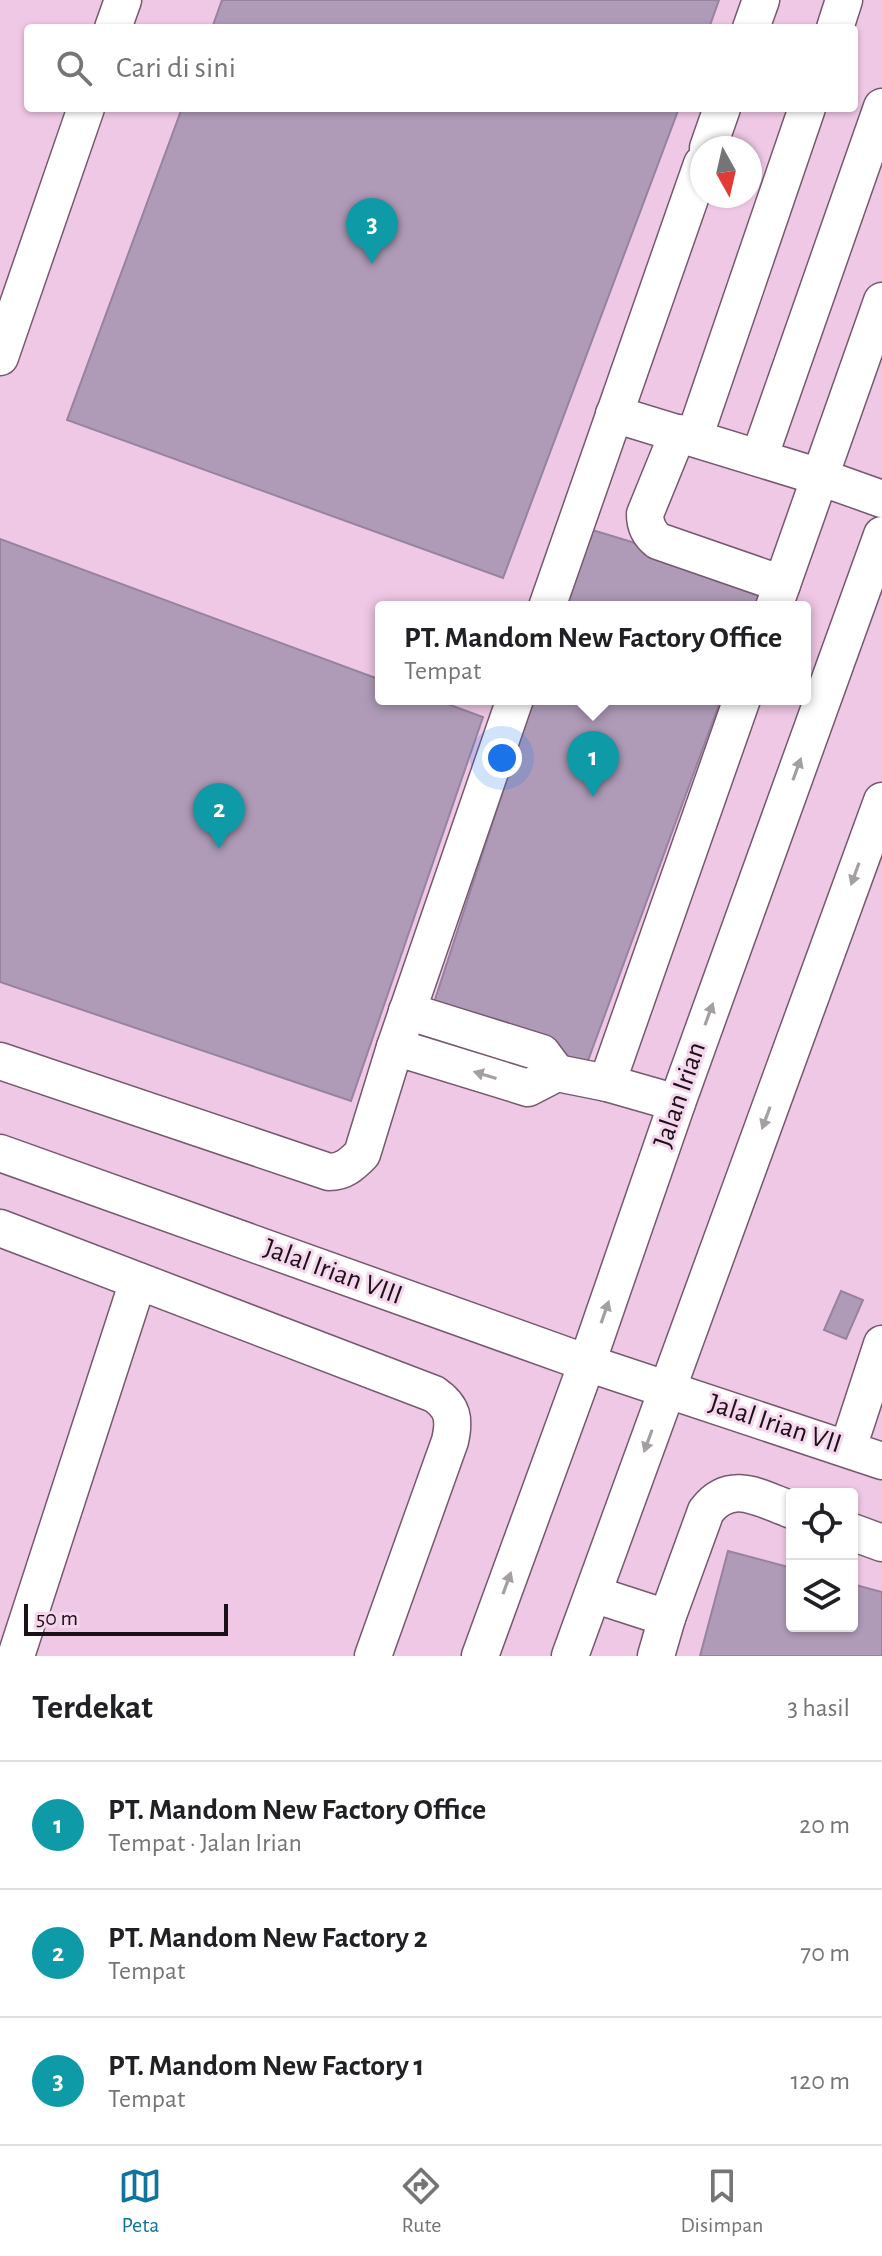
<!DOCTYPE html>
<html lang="id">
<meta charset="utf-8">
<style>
:root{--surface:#fff;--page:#f2f2f2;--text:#202124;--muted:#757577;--line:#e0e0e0;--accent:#1073a0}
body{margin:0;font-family:"Alegreya Sans",sans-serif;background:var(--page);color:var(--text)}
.controls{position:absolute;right:24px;bottom:24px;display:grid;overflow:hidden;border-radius:8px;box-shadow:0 2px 6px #0004}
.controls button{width:72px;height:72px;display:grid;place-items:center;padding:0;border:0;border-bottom:2px solid var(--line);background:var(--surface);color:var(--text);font:40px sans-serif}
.compass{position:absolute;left:690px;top:136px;width:72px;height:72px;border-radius:50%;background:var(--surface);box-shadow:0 2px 6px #0004;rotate:172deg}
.scale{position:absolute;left:24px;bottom:20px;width:204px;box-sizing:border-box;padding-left:8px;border:4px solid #1a1018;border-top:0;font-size:22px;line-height:28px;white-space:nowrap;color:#1a1018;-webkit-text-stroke:6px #f6d6ed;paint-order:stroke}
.you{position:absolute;left:502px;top:758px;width:28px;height:28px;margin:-20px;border:6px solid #fff;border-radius:50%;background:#1a73e8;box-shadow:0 0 0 12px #1a73e833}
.badge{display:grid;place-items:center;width:52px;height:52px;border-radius:50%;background:var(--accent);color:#fff;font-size:26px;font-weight:700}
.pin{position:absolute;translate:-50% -66px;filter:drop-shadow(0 2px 4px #0008)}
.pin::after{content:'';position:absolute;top:42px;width:28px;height:24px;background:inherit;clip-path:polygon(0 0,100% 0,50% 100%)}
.popup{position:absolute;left:375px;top:601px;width:436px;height:104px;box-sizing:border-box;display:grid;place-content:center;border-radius:8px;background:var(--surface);filter:drop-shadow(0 2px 6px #0005);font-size:26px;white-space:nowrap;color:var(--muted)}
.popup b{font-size:30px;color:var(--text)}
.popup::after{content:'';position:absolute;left:50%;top:100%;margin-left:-16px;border:16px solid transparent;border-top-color:var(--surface)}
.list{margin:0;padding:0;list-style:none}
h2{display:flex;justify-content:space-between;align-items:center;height:104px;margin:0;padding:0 32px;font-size:34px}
h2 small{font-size:26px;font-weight:400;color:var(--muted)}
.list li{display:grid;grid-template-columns:52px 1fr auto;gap:24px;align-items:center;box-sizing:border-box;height:128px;padding:0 32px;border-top:2px solid var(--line)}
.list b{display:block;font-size:30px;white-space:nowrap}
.list p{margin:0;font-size:26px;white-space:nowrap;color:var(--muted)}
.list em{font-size:26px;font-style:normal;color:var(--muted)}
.icon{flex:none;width:44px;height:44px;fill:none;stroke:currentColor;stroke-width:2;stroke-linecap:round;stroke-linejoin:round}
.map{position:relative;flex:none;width:882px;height:1656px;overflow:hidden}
.search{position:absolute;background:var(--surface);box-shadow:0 2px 6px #0004;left:24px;right:24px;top:24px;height:88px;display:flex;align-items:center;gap:20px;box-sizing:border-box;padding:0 28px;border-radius:8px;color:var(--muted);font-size:30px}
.sheet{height:488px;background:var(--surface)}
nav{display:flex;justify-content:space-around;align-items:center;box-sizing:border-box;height:112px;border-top:2px solid var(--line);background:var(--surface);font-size:22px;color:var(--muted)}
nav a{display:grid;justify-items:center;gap:4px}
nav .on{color:var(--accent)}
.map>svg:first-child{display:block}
.built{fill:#efc8e5;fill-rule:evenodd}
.building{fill:#af9bb8;stroke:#97839f;stroke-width:2}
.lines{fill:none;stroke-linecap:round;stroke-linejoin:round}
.minor-casing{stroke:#75596e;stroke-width:39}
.minor{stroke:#fff;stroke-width:36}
.oneway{fill:#a39fa3}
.labels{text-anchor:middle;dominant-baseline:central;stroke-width:6;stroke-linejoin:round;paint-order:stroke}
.street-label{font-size:28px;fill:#1a1018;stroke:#f6d6ed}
</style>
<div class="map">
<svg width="882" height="1656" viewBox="0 0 882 1656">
<rect width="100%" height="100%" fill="#f6d6ed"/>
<path class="built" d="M0,0H882V1656H0ZM28,28H854V108H28ZM702,148H750V196H702ZM381,607H805V699H381ZM792,1494H852V1626H792Z"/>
<g class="building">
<path d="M222,0H719L709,28H212Z"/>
<path d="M182,108H679L503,578L67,420Z"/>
<path d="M589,529L764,582L755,607H564Z"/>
<path d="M0,539L381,680V699H434L483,717L351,1101L0,982Z"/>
<path d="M533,699H721L586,1066L431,1012Z"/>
<path d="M841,1291L863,1300L846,1339L824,1330Z"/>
<path d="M728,1551L792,1568V1626H852V1584L882,1592V1656H700Z"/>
</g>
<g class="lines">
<g class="minor-casing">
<g id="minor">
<path d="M113,28L123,0"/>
<path d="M751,28L761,0"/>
<path d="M835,28L844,0"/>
<path d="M708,148L722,108"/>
<path d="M0,357L86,108"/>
<path d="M614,414L820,477L882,499"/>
<path d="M678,433L645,514C645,525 649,534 658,541L782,584"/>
<path d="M694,438L807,108"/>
<path d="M759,458L882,107"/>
<path d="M547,607L702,164"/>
<path d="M774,607L882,301"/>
<path d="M407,1011L542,1053L557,1073"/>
<path d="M395,1047L528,1088L557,1073L607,1083L677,1103"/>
<path d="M0,1061L329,1172C344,1172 352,1164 362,1154L395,1047L515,699"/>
<path d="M607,1083L742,699"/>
<path d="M0,1153L587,1363L882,1461"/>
<path d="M0,1228L434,1394C453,1407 455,1419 450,1441L373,1656"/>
<path d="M848,1448L882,1344"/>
<path d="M852,1532L882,1543"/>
<path d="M593,1594L667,1618L706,1511C731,1478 761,1499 792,1510"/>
<path d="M16,1656L138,1281"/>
<path d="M480,1656L587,1363L677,1103L882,535"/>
<path d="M570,1656L882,801"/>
<path d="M656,1656L667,1618"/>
</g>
</g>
<use href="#minor" class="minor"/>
</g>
<defs><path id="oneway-solid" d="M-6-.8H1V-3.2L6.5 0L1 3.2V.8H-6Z" transform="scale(2)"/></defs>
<g class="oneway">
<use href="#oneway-solid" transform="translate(797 769) rotate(-70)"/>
<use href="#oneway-solid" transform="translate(855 874) rotate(110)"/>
<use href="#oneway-solid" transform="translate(709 1014) rotate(-70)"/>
<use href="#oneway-solid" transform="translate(485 1075) rotate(-163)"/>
<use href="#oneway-solid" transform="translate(766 1118) rotate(110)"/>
<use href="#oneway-solid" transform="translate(605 1312) rotate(-71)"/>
<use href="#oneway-solid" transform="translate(648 1441) rotate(110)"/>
<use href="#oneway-solid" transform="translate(507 1583) rotate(-70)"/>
</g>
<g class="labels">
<g class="street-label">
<text transform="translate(680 1095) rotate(-71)">Jalan Irian</text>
<text transform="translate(333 1272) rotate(20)">Jalal Irian VIII</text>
<text transform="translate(775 1424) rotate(18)">Jalal Irian VII</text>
</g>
</g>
</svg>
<div class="controls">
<button><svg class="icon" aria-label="locate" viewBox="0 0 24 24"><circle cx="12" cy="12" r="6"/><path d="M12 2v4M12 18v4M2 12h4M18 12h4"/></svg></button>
<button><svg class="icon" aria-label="layers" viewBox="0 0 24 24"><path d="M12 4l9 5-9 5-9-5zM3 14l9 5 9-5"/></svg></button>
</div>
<svg class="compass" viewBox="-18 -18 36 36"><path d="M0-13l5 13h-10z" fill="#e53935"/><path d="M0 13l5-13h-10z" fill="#757577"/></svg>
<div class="scale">50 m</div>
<div class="you"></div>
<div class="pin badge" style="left:593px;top:797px;background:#0f9aa8">1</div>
<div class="popup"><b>PT. Mandom New Factory Office</b>Tempat</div>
<div class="pin badge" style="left:219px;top:849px;background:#0f9aa8">2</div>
<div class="pin badge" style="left:372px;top:264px;background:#0f9aa8">3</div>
<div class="search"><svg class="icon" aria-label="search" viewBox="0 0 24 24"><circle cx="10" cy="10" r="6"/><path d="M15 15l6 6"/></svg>Cari di sini</div>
</div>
<section class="sheet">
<h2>Terdekat<small>3 hasil</small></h2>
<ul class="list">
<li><span class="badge" style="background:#0f9aa8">1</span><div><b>PT. Mandom New Factory Office</b><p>Tempat · Jalan Irian</p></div><em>20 m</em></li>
<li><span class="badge" style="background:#0f9aa8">2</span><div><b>PT. Mandom New Factory 2</b><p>Tempat</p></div><em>70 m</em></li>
<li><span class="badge" style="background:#0f9aa8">3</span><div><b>PT. Mandom New Factory 1</b><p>Tempat</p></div><em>120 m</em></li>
</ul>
</section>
<nav>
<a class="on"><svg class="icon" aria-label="map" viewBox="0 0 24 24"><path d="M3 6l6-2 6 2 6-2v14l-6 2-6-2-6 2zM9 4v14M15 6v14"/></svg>Peta</a>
<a><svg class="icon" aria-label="directions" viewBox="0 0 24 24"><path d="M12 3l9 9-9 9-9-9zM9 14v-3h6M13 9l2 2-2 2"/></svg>Rute</a>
<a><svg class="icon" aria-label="saved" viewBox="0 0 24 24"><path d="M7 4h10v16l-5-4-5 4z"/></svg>Disimpan</a>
</nav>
